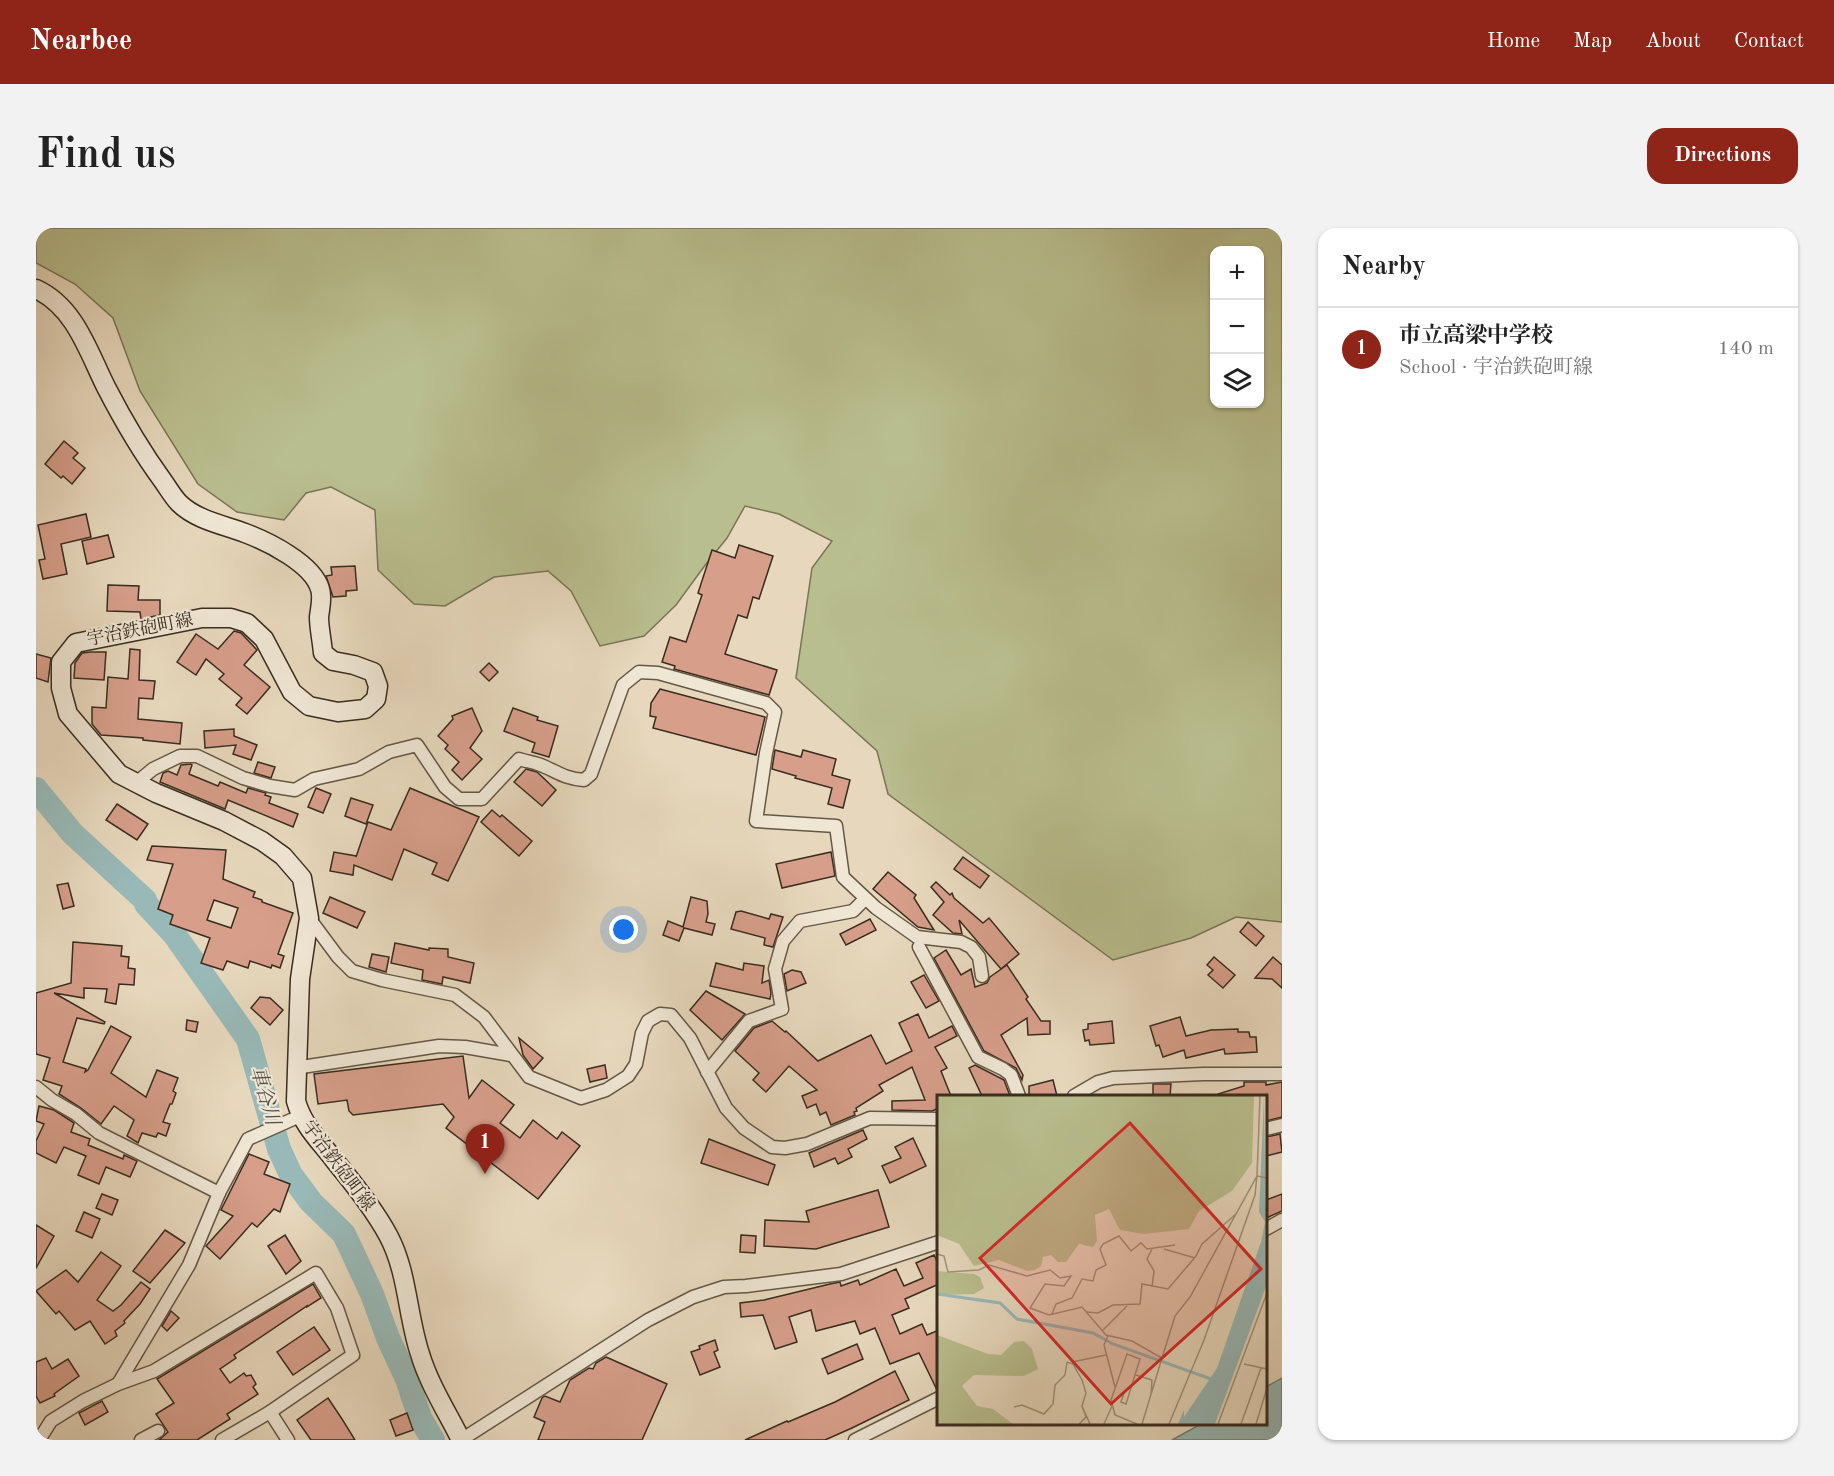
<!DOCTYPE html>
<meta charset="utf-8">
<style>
:root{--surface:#fff;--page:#f2f2f2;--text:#222;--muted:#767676;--line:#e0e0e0;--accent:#8f2418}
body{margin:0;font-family:"Old Standard TT","Noto Serif JP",serif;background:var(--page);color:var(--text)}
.controls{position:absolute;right:18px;top:18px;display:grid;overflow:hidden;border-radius:12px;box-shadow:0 2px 4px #0004}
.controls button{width:54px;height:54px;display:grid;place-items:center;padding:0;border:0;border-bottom:2px solid var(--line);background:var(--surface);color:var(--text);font:30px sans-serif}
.you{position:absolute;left:588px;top:702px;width:21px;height:21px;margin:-15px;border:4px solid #fff;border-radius:50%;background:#1a73e8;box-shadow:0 0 0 9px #1a73e833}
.badge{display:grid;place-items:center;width:39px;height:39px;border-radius:50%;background:var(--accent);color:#fff;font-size:20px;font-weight:700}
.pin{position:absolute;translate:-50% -50px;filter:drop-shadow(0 2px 3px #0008)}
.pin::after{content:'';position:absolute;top:32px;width:21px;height:18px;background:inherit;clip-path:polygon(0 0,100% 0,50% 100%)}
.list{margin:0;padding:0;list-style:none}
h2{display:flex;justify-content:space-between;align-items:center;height:78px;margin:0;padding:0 24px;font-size:26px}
h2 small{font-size:20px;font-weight:400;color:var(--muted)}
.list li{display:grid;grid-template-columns:39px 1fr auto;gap:18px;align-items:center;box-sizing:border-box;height:84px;padding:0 24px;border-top:2px solid var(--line)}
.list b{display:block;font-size:22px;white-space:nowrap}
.list p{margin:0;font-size:20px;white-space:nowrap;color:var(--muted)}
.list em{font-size:20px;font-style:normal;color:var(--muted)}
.icon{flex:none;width:33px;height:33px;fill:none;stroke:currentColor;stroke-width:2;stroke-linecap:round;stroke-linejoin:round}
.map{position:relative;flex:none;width:1246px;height:1212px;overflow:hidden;border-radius:18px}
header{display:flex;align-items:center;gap:36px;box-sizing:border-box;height:84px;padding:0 30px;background:var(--accent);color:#fff}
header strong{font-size:28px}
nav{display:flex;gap:33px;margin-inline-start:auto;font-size:21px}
.intro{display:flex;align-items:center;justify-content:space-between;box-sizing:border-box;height:144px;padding:0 36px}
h1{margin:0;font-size:42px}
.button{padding:15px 27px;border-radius:18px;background:var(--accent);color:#fff;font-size:21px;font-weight:700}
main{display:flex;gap:36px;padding:0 36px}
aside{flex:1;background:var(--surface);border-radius:18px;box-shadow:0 2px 4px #0004}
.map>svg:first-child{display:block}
.green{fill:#b9be8e;stroke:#797556;stroke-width:1.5;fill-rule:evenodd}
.water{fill:#98b9b7;stroke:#72817a;stroke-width:1.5}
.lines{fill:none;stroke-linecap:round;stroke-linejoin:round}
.river{stroke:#98b9b7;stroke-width:24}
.building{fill:#d79e8a;stroke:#392c1e;stroke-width:1.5;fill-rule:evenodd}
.street-casing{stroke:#645746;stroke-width:15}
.secondary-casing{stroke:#392c1e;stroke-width:21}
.street{stroke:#efe6d4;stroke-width:12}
.secondary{stroke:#efe6d4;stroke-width:18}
.labels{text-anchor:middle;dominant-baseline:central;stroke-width:4.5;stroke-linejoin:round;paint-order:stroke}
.street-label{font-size:18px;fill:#392c1e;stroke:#efe6d4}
.water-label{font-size:20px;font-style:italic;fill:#514f44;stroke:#efe6d4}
.inset-river{fill:none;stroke:#98b9b7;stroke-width:3}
.inset-road{fill:none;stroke:#a1937d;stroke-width:1.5}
.view{fill:#d62828;fill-opacity:0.15;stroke:#d62828;stroke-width:3}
.inset-edge{fill:none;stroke:#392c1e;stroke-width:3}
</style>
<header>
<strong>Nearbee</strong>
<nav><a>Home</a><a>Map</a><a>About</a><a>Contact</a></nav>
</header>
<div class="intro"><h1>Find us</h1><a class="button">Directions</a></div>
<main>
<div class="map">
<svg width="1246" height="1212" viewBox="0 0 1246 1212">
<rect width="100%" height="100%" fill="#e7d8bd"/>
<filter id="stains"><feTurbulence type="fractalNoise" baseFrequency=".00333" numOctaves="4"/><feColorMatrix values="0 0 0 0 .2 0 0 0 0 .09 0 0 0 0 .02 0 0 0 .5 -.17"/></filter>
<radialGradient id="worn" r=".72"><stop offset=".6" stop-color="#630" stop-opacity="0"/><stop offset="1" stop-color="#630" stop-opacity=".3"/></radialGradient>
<path class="green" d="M0,0H1246V694L1200,689L1155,710L1077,732L852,566L841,523L760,450L776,340L796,313L743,286L709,278L691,310L670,336L640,377L608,408L564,418L535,363L512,343L458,349L409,378L378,376L342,342L339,282L295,259L270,265L248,292L201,284L162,256L104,163L77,90L39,56L0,35ZM1178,22H1224V176H1178Z"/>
<path class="water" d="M1246,1150V1212H1136L1165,1196H1230V1159Z"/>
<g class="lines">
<path class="river" d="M0,561L37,606L109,672L110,676L138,706L212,811L243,921L255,947L275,974L308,1006L336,1066L352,1110L371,1151L384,1190L397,1212"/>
</g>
<g class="building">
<path d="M28,213L42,225L37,230L49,240L36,256L27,248L25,250L9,236Z"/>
<path d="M50,286L55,309L25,316L31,346L7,351L3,332L9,331L2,297Z"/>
<path d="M72,307L78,329L51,336L46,313Z"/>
<path d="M703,317L737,328L723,371L717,369L711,390L702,387L689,426L741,442L733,467L638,441L639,438L626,434L634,409L650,414L666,367L662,365L676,322L699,330Z"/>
<path d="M319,338L321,362L310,363V368L297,369L290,348L296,347L295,339Z"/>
<path d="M72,357L103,358L102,372H124V387L105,391L104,384L71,383Z"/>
<path d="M198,403L205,405L221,422L208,437L234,459L211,486L200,477L206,470L183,451L188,446L170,431L160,447L141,434L160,406L182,421Z"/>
<path d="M94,421L104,422L103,452L119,453L117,471L103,470L102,491L146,495L144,516L107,512V510L65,507L56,496V479L70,480L72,449L92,451Z"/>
<path d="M55,424H70L68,452L38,450L39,435L46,425Z"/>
<path d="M0,426L15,430L12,454L0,450Z"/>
<path d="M453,435L462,444L453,453L444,444Z"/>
<path d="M624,461L729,489L720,527L617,500L620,489L614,488L615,475Z"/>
<path d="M436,480L446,503L434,520L446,531L426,552L416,542L423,534L409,521L412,517L402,508L417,491L416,488Z"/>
<path d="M477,480L502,489L501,492L522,498L513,529L496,524L499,515L468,503Z"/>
<path d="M198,501V508L221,517L215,532L197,526L200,517L169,520L168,503Z"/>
<path d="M739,522L765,529L767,522L800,531L796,547L814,552L807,580L792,576L796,560L759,550L760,548L736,541Z"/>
<path d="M222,534L239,539L235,550L218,545Z"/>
<path d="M155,536L156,537L153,546L182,558L184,554L210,565L212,560L230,565L229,567L235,569L233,575L262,586L257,599L192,572L189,581L124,554L127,545L132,543L141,547L145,537Z"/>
<path d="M490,541L501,544L520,562L506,578L478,554Z"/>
<path d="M280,560L295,566L287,585L272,579Z"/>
<path d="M374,560L443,589L412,653L396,646L401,635L368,621L356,652L318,637L317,647L294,643L298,624L320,628V629L332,594L355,602Z"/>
<path d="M315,570L337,577L330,596L309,588Z"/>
<path d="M81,576L112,596L101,612L70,592Z"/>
<path d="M456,582L464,589L466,587L496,613L483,628L445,594Z"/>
<path d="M116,618L190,622L187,651L219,664L217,669L226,672V674L257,685L242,726L248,728L244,740L236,737L235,740L214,733L212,740L191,733L187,742L165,735L174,710L134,696L137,687L122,681L137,636L111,632ZM178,672L202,680L195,700L171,692Z"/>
<path d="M795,624L799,648L746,660L740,636Z"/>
<path d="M927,629L953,648L944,660L918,641Z"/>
<path d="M852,644L880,667L878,670L898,702L882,699L837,661Z"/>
<path d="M900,654L914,667L916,665L918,670L947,695L953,690L983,726L965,741L923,692L926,706L917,705L897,687L908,674L895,659Z"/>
<path d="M32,655L38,678L27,681L21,657Z"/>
<path d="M294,669L329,684L321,700L287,685Z"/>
<path d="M655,669L671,673L672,686L670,694L679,696L676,707L648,700L643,713L627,707L632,693L647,699Z"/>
<path d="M705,683L733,691L735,686L747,689L737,719L728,717L729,710L695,701L700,684Z"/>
<path d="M834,691L840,702L810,717L804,706Z"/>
<path d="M1212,694L1228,708L1220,718L1204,704Z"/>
<path d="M37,714L86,718L85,728L93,729L92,740L99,741L98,757L83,756L80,776L69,774L71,761L48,760V770L18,765L69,794L68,796L41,790L27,834L50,841L49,844L52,842L75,798L95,809L75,845L110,869L121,842L142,850L137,863L140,865L136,876H134L127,894L134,896L130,908L122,905L120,909L106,905L102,915L91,908L98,892L78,878L65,896L45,880L23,866L26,858L7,852L14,830L0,826V765L35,755Z"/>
<path d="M359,715L393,722V720L412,721V729L438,735L434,755L407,749L406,756L386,752L387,742L355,735Z"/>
<path d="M910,722L925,747L935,741L939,759L951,755L954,749L971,737L992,769L990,771L1005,793H1014V806L992,807L991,790L965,807L987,847L986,852L980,840L948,823L898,730Z"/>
<path d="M336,726L353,729L350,744L333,739Z"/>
<path d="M1178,729L1199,747L1187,760L1172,747L1177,742L1171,737Z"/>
<path d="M1237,729L1246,737V760L1236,751L1219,750Z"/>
<path d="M680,735L707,742L708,735L728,738L726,755L733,752L735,765L734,771L674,758Z"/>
<path d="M756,742L765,744L770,755L751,763L748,746Z"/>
<path d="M888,747L903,773L890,780L875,754Z"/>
<path d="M670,763L709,786L686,812L654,782Z"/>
<path d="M224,769L234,770L247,782L234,797L215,780Z"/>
<path d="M882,786L893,810L916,798L921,808L899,819L911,840L905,843L915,868H903V880L896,883L856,882V873L889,872L876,839L843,857L847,863L820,880L821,883L818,884L819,887L795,897L790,884L784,887L780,876L771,880L766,868L781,862L753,838L730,864L717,852L723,845L699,823L718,800L736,793L749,804L750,803L782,833L835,807L850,836L876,823L863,795Z"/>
<path d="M1144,789L1150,808L1175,802L1202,801V804H1213L1214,809H1220L1221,824L1189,826L1188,821L1150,830L1148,822L1127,829L1123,817L1120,818L1114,798Z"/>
<path d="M151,792L162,794L160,804L150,802Z"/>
<path d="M1076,793L1078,815L1054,817L1053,812L1049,813L1047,802L1052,801V796Z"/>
<path d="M483,810L507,830L497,841L487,827Z"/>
<path d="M427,828L433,870L446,852L478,877L464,895L484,910L497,892L521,911L526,904L544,918L502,971L410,900L418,889L407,876L317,887L313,883L311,872L282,876L278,846Z"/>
<path d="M569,837L571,850L554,854L551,841Z"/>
<path d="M939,837L968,852L974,868H946L933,840Z"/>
<path d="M1017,852L1021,868H993V858Z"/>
<path d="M1208,854H1230V857L1246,854V889L1230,893V868H1182V866L1208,858Z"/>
<path d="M1117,856H1135L1134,868H1117Z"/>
<path d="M3,878L18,882L35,893L38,895L35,904L54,911L52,917L87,931L88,927L101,933L94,949L70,939L63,956L42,947L50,928L28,919L20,935L0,925V913L8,896L0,893Z"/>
<path d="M827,902L831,911L812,921L816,929L802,936L799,930L778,939L773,925Z"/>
<path d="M1244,906L1246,924L1230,928V909Z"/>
<path d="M877,910L890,938L854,955L846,938L865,930L859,919Z"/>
<path d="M673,911L739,937L732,957L665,935Z"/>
<path d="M213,926L233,934L228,946L254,956L244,984L238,981L221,999L216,995L184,1031L170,1018L197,988L185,982Z"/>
<path d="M842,962L853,999L780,1021L728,1018L729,992L773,994L770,983Z"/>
<path d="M66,966L82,972L76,987L60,980Z"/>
<path d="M1246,966V983L1230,990V972Z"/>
<path d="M48,984L64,991L56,1010L40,1003Z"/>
<path d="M0,997L18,1008L0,1040Z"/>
<path d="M129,1002L149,1015L114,1055L97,1043Z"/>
<path d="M249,1007L265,1033L250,1046L232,1018Z"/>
<path d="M705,1007L720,1008L719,1025L704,1024Z"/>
<path d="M65,1024L85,1038L61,1072L77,1083L85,1077L105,1054L114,1061L104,1076L88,1093L89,1095L79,1103L81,1108L69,1116L54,1093L39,1102L23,1083L20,1086L0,1063L30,1042L42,1054Z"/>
<path d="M898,1027L903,1037V1056L869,1071L873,1080L856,1087L864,1106L886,1096L891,1107L903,1102V1162H901L883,1125L854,1136L839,1100L824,1106L819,1093L780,1103L775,1082L753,1089L761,1114L739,1121L727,1087L705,1089L704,1075L728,1072L794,1056L804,1054L805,1058L822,1052L824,1057L860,1041L868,1058L887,1050L880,1035Z"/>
<path d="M277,1056L285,1070L271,1079V1078L198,1127L200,1130L184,1141L194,1155L208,1145L210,1148L215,1147L220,1156L217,1159L222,1166L191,1186L194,1191L161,1212H123L132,1204L120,1186L138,1175L121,1151Z"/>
<path d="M135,1083L143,1090L131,1103L126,1098Z"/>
<path d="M278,1099L294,1122L257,1147L241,1124Z"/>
<path d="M679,1112L682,1122L678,1124L684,1139L664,1147L655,1124L664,1121L663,1118Z"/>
<path d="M821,1116L827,1131L792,1146L786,1131Z"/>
<path d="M570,1129L631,1156L606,1212H502L509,1194L498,1189L506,1170L509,1168L524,1174L534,1152L553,1140L557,1141L560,1135Z"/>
<path d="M10,1130L16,1141L32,1131L43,1148L18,1166L19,1168L4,1175L0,1168V1134Z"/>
<path d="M859,1143L873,1172L816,1200L789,1212H709L751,1193L752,1194L799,1174Z"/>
<path d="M292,1170L306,1191L319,1212H275L261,1192Z"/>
<path d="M66,1173L72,1184L49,1197L43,1185Z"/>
<path d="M371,1185L377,1202L360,1208L354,1192Z"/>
</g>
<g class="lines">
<g class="street-casing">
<g id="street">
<path d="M100,555L117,541L144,528H161L207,550L234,558L259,562L278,551L323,541L353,524L381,517L409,559L423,571H446L483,531C489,533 496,534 502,536C521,543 526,550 548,552L555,546L587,457L603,444L622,445L730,475L739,484L730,525L720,593L800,598L807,649L840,680L881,709L925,714L935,719L943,729L946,748"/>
<path d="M273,690L302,729L316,743L346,752L419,767L448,789L493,849L545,870L570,862L592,848L600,836L606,805L612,793L624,786L635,787L654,810L690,880L708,900L736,919L749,920L771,916L834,890L903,891"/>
<path d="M883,719L942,829L967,841L975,847L983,868"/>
<path d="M259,840L403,818L429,819L475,827"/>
<path d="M671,844L713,793L746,781L739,741L747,713L764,693L817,683L829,671"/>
<path d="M0,859L16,872L40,886L63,905L183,965"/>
<path d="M1038,868L1062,854L1077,850L1167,846H1246"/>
<path d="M1230,901L1246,897"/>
<path d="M1230,1001L1246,992"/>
<path d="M82,1156L153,1037L183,965L212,911L264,888"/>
<path d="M234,1184L252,1212"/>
<path d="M3,1212L15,1193L47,1173L82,1156L118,1143L280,1045L301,1080L317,1127L234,1184L186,1212"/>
<path d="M105,1212L122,1203"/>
<path d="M425,1212L612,1092L657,1069L688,1059L710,1058L805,1046L903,1014"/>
<path d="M819,1212L903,1170"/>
</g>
</g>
<g class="secondary-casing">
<path id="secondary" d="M0,61C39,79 52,123 70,159C87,192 105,223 127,253C132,260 137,269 143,275C160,292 188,297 209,305C233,314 277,336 284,361C287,370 284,380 283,389C283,400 286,413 287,425L297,433L318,437L337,444L342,458L340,471L329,481L302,484L273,478L256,464L228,411L211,395L195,390H166L40,415L25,434V460L32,486L83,546L120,565L188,593L226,613L247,628L266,650L273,690L264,751L260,873C267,898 284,913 299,933C318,956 338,981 352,1007C372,1044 371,1087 384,1126C393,1156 411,1184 425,1212"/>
</g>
<use href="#street" class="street"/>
<use href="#secondary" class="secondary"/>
</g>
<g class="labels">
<g class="street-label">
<text transform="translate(104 402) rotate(-11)">宇治鉄砲町線</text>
<text transform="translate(302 938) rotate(53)">宇治鉄砲町線</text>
</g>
<g class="water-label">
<text transform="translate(228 868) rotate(74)">車谷川</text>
</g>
</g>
<g transform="translate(901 867)">
<rect width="330" height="330" fill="#e7d8bd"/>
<path d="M0,1H317L315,68L295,96L262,116L252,134L207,139L183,135L172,114L158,120L160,146L156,152L142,149L129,167H121L114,160L106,162L104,171L98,175L90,176L62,165L37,171L22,149L0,140ZM0,176L37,179L43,182L47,193L37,199L0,200ZM0,240L51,259L64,260L77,247L87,246L95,254L101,274L87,281L37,280L25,291L40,311L56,314L76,329H0Z" fill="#b9be8e"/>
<path d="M327,1L330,189L278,329H241L247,315V322L280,273L324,147L328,127L322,117Z" fill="#98b9b7"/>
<path class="inset-river" d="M0,199L63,208L80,224L156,238L176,249L274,284"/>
<path class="inset-road" d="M227,154L258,163M0,159L7,161L11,177L42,175L52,170L90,181L113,175L123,183L134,181L127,191L108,189L93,213L112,220L145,212L169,240L195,246L225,263L205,329M215,192L217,176L210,164L215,154M150,217L161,218L176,210L203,209L205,189L231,194L259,161L265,149L299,119M115,219L119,209L135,203L145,184L156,186L159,175L169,170L163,154L166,149L182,141L194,156L204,148L210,154L238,150M166,235L190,211M171,241L167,250L178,292M225,263L238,221L253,202L320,81L323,1M130,267L136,269L145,285L149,298L145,311L153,329M135,267L169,260M307,269L330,274M199,280L215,285L214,300M188,295L184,307L189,309L203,264L190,259L174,305L178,320L200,329M77,312L85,310L107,319L116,309L118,290L128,280L130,267M142,329L149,322L145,311M167,329L175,311M232,329L267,245L318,100L320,81L330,83M281,329L330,198M304,329L324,273M319,329L330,293"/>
<path class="view" d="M193,28L324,174L174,309L43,163Z"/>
<rect width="330" height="330" class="inset-edge"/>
</g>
<rect width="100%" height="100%" filter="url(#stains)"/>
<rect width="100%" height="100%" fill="url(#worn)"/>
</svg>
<div class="controls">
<button>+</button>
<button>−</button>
<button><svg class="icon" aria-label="layers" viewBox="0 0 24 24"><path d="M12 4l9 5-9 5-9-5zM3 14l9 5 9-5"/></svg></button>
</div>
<div class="you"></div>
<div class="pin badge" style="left:449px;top:946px">1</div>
</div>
<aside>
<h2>Nearby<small></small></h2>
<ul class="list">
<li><span class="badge">1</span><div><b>市立高梁中学校</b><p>School · 宇治鉄砲町線</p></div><em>140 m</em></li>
</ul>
</aside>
</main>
